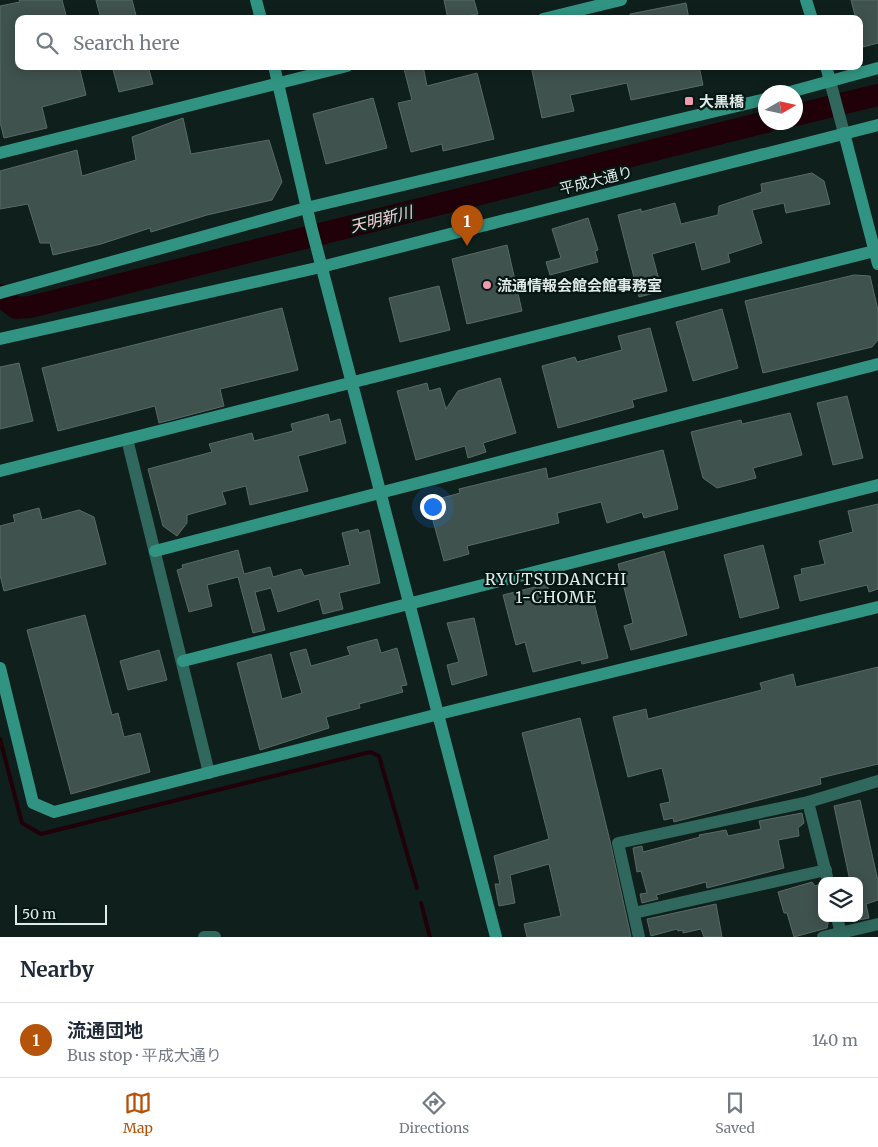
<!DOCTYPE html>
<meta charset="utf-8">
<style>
:root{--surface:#fff;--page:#f6f6f7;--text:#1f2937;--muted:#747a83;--line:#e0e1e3;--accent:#b45309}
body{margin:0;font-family:Merriweather,"Noto Sans JP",serif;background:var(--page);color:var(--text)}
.controls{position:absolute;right:15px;bottom:15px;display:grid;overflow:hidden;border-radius:10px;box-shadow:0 2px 12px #0003}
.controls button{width:45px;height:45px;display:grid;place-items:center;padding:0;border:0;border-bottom:1px solid var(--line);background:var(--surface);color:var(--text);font:25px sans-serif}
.compass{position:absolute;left:758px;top:85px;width:45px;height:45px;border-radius:50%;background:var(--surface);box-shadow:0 2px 12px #0003;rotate:81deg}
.scale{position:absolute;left:15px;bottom:12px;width:92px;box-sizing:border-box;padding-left:5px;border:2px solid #e0ebe8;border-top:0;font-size:14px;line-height:18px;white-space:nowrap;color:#e0ebe8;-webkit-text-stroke:4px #061613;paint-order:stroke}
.you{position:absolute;left:432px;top:506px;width:18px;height:18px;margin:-12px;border:4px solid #fff;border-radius:50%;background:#1a73e8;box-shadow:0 0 0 8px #1a73e833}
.badge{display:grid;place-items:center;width:32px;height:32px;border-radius:50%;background:var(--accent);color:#fff;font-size:16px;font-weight:700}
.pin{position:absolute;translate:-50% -41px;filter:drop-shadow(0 1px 2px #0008)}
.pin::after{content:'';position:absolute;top:26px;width:18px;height:15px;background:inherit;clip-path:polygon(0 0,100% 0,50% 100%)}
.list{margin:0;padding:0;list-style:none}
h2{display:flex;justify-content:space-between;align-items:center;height:65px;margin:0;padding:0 20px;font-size:21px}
h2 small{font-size:16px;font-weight:400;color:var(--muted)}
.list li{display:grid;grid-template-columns:32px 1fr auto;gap:15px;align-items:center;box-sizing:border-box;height:75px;padding:0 20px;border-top:1px solid var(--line)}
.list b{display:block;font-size:19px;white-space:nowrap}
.list p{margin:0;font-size:16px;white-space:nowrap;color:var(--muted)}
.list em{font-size:16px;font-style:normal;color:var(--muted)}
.icon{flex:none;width:28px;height:28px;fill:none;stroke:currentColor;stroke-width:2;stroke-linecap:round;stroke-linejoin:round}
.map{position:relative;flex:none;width:878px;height:937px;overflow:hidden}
.search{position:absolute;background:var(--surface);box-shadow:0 2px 12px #0003;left:15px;right:15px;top:15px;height:55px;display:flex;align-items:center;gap:12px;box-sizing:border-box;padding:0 18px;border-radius:10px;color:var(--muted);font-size:19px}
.sheet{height:140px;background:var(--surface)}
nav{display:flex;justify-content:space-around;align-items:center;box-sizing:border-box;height:70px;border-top:1px solid var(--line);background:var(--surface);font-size:14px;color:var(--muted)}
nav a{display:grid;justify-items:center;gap:2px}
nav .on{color:var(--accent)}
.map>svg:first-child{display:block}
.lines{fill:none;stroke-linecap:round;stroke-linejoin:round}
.stream{stroke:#200009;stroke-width:4}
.river{stroke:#200009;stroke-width:22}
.building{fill:#40524e;stroke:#586b67}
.street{stroke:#30685d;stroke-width:12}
.secondary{stroke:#319482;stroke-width:12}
.poi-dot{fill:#f29aad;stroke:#061613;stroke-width:2}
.labels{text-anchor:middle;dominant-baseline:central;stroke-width:4.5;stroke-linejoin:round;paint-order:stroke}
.poi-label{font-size:15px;font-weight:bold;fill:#e0ebe8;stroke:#061613;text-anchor:start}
.street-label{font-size:15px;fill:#e0ebe8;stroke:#061613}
.water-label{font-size:16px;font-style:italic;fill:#f7d1d8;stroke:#061613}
.neighbourhood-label{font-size:16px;letter-spacing:1px;fill:#e0ebe8;stroke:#061613}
</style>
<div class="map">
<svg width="878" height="937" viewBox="0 0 878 937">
<rect width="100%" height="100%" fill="#0e1f1c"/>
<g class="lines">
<g class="stream">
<path d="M0,739L22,823L41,834L370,752L379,756L417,888"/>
<path d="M421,903L430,937"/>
</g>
<g class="river">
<path d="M796,115L878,95"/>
<path d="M0,295L16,308L30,307L766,122"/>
</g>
</g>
<g class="building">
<path d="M19,0H62L67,19H19V66H79L86,95L42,107L47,128L4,138L0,122V6L20,2Z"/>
<path d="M96,0H132L137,19H101Z"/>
<path d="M444,0H474L478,14L448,19Z"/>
<path d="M851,0H878V43L863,47L859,19H856Z"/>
<path d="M686,3L689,19H630V14Z"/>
<path d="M112,66H148L153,84L119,92Z"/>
<path d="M413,66H423L427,86L477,73L494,139L443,151L442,144L411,152L398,103L412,100L404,69Z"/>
<path d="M531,66H699L703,85L631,100L627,83L570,95L574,111L542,118Z"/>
<path d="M373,98L387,148L326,164L313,114Z"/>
<path d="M183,118L191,154L269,140L282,182L272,200L207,215L151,232L150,228L101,244L53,255L50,243H40L28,204L0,209V171L77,150L82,176L136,160L132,137Z"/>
<path d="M812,173L824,181L830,204L786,213L784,203L752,210L762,243L728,254L730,262L702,270L695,242L652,254L662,291L639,297L618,215L641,209V212L675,203L681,224L718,215L719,206L762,192L761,184Z"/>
<path d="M588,218L598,250L595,251L598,262L550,275L546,262L561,258L552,229Z"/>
<path d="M507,245L522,311L467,324L452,259Z"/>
<path d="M854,275L870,276L878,310V340L872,347L763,373L745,301Z"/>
<path d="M439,286L450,330L400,342L389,298Z"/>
<path d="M282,308L298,370L220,389L224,406L159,423L155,406L58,431L42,368Z"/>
<path d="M722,309L738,368L693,381L676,322Z"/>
<path d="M650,328L667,391L632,400L634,407L558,428L542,366L575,357L577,362L622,350L618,336Z"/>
<path d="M19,363L33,421L0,429V367Z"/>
<path d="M500,378L516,433L483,443L486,452L468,458L465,446L416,460L397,391L427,383L429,391L440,388L446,409L458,391Z"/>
<path d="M847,396L863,458L833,465L817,403Z"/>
<path d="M790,413L802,455L753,468L756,478L717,488L703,478L691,432L741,420L742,424Z"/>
<path d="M328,414L330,422L340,419L346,443L298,456L308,491L250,505L246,486L222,492L226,504L187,515V523L177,536L163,526L148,469L212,452L209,444L252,433L254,441L293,431L291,424Z"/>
<path d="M663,450L678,509L644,518L642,512L607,523L601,502L557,513L559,523L467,546L469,554L444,561L428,502L460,493L459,489L546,468L548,479Z"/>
<path d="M878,504V589L869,592L867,585L800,601L794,576L802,574L801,569L825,564L819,541L853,532L848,511Z"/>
<path d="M39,508L42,520L79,510L94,517L106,564L4,591L0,575V526L15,522L13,515Z"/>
<path d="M358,529L359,533L369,530L380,583L339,593L343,609L323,614L319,599L278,612L271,588L255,592L265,630L253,633L238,577L207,585L212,606L189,612L177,570L183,568L182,565L238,550L244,574L270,567L273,577L301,569L304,576L350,565L342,533Z"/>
<path d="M763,545L779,608L740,618L724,555Z"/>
<path d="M664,551L687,635L631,650L624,626L633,623L618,564Z"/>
<path d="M547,584L552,604L592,595L608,658L582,664L581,660L533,672L525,642L516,645L503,595Z"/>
<path d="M85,615L112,715L118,713L124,737L140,733L150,772L71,794L27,630Z"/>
<path d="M474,618L487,675L452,685L447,665L459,662L447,623Z"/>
<path d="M377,639L381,653L397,648L407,685L401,686L403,692L359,704L360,708L326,717L329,728L260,750L237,663L271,654L282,699L302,693L290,653L306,649L311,666L350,655L347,647Z"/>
<path d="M159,650L167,680L128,690L120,661Z"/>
<path d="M878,667V764L820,778L821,784L674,822L673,818L664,820L660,804L670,802L662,768L628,777L613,717L646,709L648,719L762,690L760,683L793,674L796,687Z"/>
<path d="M580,718L610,841L631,937H527L524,924L561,916L549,864L510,875L515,903L499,906L495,884H500L494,856L549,839L522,733Z"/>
<path d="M860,800L878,881V900L866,904L869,918L859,920V881H850L834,806Z"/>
<path d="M802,813L804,823L798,828L799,836L778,840L784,868L707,888L706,882L656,895L658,899L642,903L640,894L647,893L641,871L637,872L633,848L642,846L643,852L700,837L699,835L726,830L728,836L761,829L759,821Z"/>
<path d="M812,882L815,886L821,884L822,886V918H829L827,928L794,937L787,913H784L778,892Z"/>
<path d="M716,904L722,937H704L701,929L683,933V930L678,931L677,929L651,936L647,919Z"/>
</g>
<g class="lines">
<g class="street">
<path d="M830,81L844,133"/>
<path d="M127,439L209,773"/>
<path d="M808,802L828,881"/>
<path d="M634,913L826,870"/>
<path d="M837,918L841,933"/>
<path d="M204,937H215"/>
<path d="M639,937L618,843L808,802L878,781"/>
<path d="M823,937L878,924"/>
</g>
<g class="secondary">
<path d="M256,0L261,19"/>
<path d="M806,0L812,19"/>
<path d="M543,19L621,0"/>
<path d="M274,66L311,226L496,937"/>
<path d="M826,66L830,81"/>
<path d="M790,92L878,68"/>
<path d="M844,133L878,264"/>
<path d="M0,153L347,66"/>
<path d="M0,293L306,208L766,99"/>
<path d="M0,339L321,267L878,125"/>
<path d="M0,471L878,250"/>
<path d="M155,551L878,364"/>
<path d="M183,661L878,485"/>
<path d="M0,668L33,803L54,812L439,714L878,607"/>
</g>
</g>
<g class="poi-dot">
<rect x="684" y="96" width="10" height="10" rx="2.5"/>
<circle cx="487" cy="285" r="5"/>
</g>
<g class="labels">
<g class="poi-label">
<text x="699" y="101">大黒橋</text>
<text x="497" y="285">流通情報会館会館事務室</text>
</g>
<g class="street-label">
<text transform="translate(596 180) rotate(-14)">平成大通り</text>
</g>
<g class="water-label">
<text transform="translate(381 219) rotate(-14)">天明新川</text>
</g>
<g class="neighbourhood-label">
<text x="556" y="579">RYUTSUDANCHI<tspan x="556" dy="18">1-CHOME</tspan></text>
</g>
</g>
</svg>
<div class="controls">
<button><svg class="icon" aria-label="layers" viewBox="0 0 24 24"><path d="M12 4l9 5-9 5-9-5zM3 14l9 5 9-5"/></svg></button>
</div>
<svg class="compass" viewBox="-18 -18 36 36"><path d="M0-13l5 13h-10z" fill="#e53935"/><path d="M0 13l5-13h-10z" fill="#747a83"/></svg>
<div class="scale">50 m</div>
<div class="you"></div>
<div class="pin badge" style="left:467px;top:246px">1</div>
<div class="search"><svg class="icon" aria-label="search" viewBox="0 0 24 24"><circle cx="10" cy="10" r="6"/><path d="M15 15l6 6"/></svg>Search here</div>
</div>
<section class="sheet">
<h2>Nearby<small></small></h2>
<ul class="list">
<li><span class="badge">1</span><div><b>流通団地</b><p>Bus stop · 平成大通り</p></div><em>140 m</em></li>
</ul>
</section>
<nav>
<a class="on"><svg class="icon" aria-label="map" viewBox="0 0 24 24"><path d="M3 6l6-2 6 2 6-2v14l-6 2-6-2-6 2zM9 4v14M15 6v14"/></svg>Map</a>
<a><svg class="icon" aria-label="directions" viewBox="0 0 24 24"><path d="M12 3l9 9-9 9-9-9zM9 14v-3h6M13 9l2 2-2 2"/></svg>Directions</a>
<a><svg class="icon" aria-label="saved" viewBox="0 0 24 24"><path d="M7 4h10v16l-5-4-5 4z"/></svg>Saved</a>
</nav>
